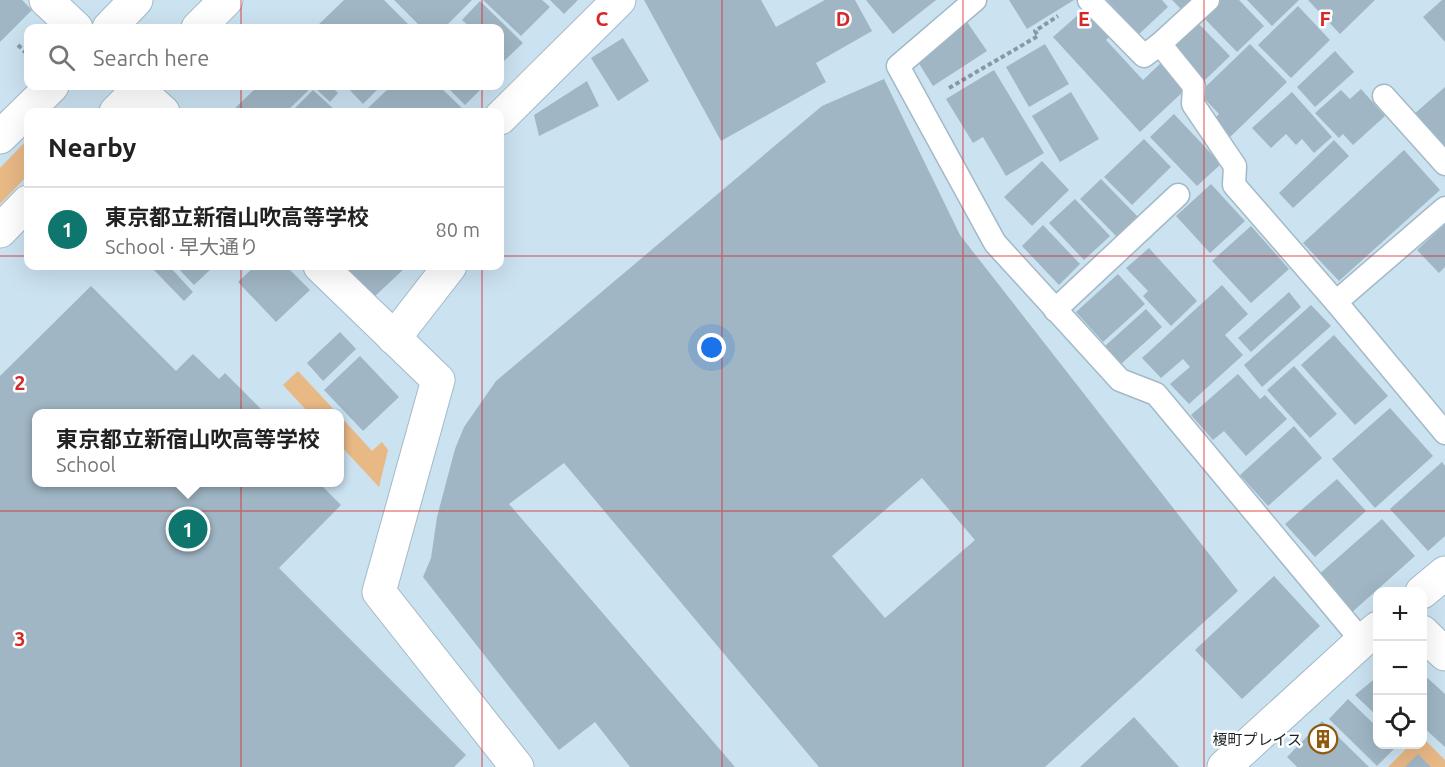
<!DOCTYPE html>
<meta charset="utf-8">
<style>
:root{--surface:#fff;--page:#f6f6f6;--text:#222;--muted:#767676;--line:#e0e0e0;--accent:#0f766e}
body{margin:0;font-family:Ubuntu,"Noto Sans JP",sans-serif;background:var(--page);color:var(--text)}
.controls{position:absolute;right:18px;bottom:18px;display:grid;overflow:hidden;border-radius:12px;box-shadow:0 6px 24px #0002}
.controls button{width:54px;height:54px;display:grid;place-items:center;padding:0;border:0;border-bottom:2px solid var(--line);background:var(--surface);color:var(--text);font:30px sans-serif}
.you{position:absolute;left:712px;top:348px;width:21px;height:21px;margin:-15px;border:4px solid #fff;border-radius:50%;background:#1a73e8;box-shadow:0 0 0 9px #1a73e833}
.badge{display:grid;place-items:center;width:39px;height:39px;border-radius:50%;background:var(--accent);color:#fff;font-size:20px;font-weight:700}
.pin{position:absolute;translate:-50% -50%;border:3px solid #fff;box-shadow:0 2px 6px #0006}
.popup{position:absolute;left:32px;top:409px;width:312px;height:78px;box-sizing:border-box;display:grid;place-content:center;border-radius:12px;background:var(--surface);filter:drop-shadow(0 2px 4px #0005);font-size:20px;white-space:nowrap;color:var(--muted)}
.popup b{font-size:22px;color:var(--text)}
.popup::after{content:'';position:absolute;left:50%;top:100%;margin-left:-12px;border:12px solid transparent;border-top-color:var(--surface)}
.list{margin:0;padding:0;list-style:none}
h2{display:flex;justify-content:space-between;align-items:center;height:78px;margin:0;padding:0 24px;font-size:26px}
h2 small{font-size:20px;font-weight:400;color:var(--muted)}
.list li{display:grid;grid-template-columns:39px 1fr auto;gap:18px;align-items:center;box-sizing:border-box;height:84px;padding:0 24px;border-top:2px solid var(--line)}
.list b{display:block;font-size:22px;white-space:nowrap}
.list p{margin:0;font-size:20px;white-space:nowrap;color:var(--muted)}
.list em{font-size:20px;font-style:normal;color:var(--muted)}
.icon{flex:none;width:33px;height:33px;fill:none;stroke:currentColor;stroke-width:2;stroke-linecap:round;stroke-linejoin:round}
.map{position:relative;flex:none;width:1445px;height:767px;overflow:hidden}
.search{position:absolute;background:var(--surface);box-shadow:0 6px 24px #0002;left:24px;top:24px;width:480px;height:66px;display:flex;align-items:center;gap:15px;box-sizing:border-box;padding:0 21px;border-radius:12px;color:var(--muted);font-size:22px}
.panel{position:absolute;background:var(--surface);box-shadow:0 6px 24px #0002;left:24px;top:108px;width:480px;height:162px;border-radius:12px}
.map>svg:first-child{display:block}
.green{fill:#e8b885}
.building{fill:#a0b6c4;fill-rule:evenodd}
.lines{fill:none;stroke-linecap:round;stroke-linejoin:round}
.service-casing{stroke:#a3b9c7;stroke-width:25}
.minor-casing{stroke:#a3b9c7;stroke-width:35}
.tertiary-casing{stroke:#a3b9c7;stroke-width:35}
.path{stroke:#8899a4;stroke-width:4;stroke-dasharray:4.5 3;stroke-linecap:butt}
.service{stroke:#fff;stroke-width:22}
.minor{stroke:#fff;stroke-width:33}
.tertiary{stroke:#fff;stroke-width:33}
.grid{fill:none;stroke:#d62828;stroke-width:1.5;stroke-opacity:0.55}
.labels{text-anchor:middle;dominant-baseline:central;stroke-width:5;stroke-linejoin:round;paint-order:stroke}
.poi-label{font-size:15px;fill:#192127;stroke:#fff;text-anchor:end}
.grid-label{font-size:20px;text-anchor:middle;font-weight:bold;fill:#d62828;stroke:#fff;stroke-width:5;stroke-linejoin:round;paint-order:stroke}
</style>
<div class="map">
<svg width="1445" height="767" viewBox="0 0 1445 767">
<rect width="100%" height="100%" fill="#cbe2f1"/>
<g class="green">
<path d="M28,139V175L0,204V168Z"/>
<path d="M298,371L337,413H309L283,385Z"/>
<path d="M340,416L372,451L382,442L388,450L379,487L340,445Z"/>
<path d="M1423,738L1445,760V767H1388L1410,745L1422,744Z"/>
</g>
<g class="building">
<path d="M0,0H22L32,10L0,42Z"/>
<path d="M344,0H384L412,28H315Z"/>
<path d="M394,0H472L444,28H422Z"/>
<path d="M483,0H542L550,7L521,36Z"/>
<path d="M550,0H578L564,14Z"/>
<path d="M644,0H761L776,27L825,0H855L872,31L816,63L826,82L721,141Z"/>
<path d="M866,0H936L893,34Z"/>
<path d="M1009,0H1074L1027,29Z"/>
<path d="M1107,0H1162L1168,7L1138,35Z"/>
<path d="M1172,0H1197L1184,12Z"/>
<path d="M1220,0H1239L1264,26L1237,52L1203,17Z"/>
<path d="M1247,0H1299L1272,26Z"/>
<path d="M1308,0H1375L1340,34Z"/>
<path d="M1442,0H1445V42L1423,17Z"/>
<path d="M480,1L523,43L504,61L500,57V28H471L462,20Z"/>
<path d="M1088,6L1113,33L1106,40L1143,80L1163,61L1187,88L1140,132L1053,37Z"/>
<path d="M1298,6L1330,40L1291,78L1258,45Z"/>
<path d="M965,19L987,51L933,86L918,62Z"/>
<path d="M1197,22L1230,56L1205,80L1172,46Z"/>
<path d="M623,38L649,81L618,101L591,58Z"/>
<path d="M1045,44L1069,84L1029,107L1006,67Z"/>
<path d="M1250,44L1287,82L1228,139L1212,121L1219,114L1199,93Z"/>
<path d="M1335,51L1354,72L1315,107L1297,87Z"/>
<path d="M994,70L1044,153L1006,176L983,137L973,143L946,99Z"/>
<path d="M884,79L960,235L1238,591L1045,767H819L564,463L509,504L735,767H630L595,722L559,750L423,577L431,558L437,517L455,449L464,427L496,381L822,106ZM922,478L975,540L885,618L832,556Z"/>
<path d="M587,81L599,106L539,136L534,115Z"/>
<path d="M258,86H331L338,93L330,102L313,86L286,112H231Z"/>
<path d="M346,86H381L363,104Z"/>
<path d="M391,86H439L465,111L464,112H364Z"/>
<path d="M446,86H477L481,89L465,105Z"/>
<path d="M1445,87V150L1413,115Z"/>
<path d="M1361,89L1385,116L1353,145L1343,134L1339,138L1315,113L1341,90L1350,99Z"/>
<path d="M313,90L337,112H291Z"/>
<path d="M1071,92L1099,139L1060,162L1032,116Z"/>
<path d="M1292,92L1332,137L1314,153L1302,139L1296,145L1286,134L1271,148L1252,128Z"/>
<path d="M1174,114L1221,164L1197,186L1150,137Z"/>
<path d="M1144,139L1171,167L1132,205L1104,177Z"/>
<path d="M1334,140L1349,156L1293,208L1279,193Z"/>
<path d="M1404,150L1440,190L1339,281L1303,243Z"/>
<path d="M1042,161L1069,190L1032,226L1004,197Z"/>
<path d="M1101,179L1138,217L1117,237L1080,199Z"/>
<path d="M1211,184L1245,221L1210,253L1176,216Z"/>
<path d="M1075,199L1110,236L1084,260L1049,223Z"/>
<path d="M1445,224V267L1439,273L1417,250Z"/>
<path d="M1043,225L1080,264L1059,285L1022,246Z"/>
<path d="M1251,226L1289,269L1251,303L1212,261Z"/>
<path d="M1149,248L1197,301L1171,326L1143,296L1148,291L1126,268Z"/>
<path d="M150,266H169L193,292L184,301Z"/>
<path d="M176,266H209L212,268L194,285Z"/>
<path d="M255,266H263L266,269L270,266H286L310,290L276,322L238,282Z"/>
<path d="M343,266H407L373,298Z"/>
<path d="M1118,274L1145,304L1103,342L1076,312Z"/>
<path d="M1222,285L1248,314L1225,335L1243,355L1189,404L1170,384L1190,367L1183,359L1161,378L1142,358Z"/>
<path d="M91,286L176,371L193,354L219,379L225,373L266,414H36V482H318L341,505L279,568L466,755L454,767H0V376Z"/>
<path d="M1289,292L1301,307L1251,352L1238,338Z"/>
<path d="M1311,305L1331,326L1262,387L1244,365Z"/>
<path d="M1146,309L1162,327L1121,364L1105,346Z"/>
<path d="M340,332L356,349L323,381L307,363Z"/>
<path d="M1334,335L1388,396L1355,425L1301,365Z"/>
<path d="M360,356L399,397L363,431L324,390Z"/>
<path d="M1294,366L1337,414L1310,438L1267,390Z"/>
<path d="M1238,374L1260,399L1265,395L1287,419L1246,456L1224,431L1213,440L1191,415Z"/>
<path d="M1390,408L1433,456L1375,508L1332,459Z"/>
<path d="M1294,426L1322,458L1268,506L1240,475Z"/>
<path d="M1442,462L1445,466V536L1428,551L1390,509Z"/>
<path d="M1337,479L1366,511L1315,557L1285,524Z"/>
<path d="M1382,519L1415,556L1350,614L1317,576Z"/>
<path d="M1274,576L1320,626L1242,699L1195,650Z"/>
<path d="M1422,673L1445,694V747L1422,726Z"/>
<path d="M1378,676V717L1355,695Z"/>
<path d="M1348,699L1378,728V744H1394L1396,747L1377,766L1329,719Z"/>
<path d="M1134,717L1179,767H1080Z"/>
<path d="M1322,721L1369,767H1297L1287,757Z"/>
<path d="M1418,754L1431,767H1405Z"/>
</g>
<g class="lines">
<g class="service-casing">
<g id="service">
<path d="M975,0L898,66L995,243L1120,380L1156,394L1362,641"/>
<path d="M1089,0L1144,56L1160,44L1208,0"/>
<path d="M1160,44L1194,86L1193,104L1235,166L1234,185L1336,302L1445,433"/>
<path d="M1384,96L1445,164"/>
<path d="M1336,302L1445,208"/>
<path d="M1055,310L1178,195"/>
</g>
</g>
<g class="minor-casing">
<g id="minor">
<path d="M46,0L76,28"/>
<path d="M134,86L163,112"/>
<path d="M500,118L619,0"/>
<path d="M320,266L438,380L379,592L517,767"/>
<path d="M394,338L450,266"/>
<path d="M1422,592L1445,573"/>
<path d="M1422,632L1445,654"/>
<path d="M1224,767L1362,641L1378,628"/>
</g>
</g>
<g class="tertiary-casing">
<g id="tertiary">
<path d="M109,28L136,0"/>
<path d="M198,28L226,0"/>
<path d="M116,112L142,86"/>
<path d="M0,137L52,86"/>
<path d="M0,231L28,202"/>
</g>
</g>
<g class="path">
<path d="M18,45L28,55"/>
<path d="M949,88L1038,36L1035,31L1058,16"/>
</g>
<use href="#service" class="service"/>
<use href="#minor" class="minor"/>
<use href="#tertiary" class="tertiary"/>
</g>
<path class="grid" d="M241,0V28M482,0V28M722,0V767M963,0V767M1204,0V767M241,86V112M482,86V112M0,256H28M500,256H1445M241,266V767M482,266V767M0,511H1445"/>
<defs>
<g id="building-ring" transform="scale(1.5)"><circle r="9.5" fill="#fff" stroke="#90590e" stroke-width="1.5"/><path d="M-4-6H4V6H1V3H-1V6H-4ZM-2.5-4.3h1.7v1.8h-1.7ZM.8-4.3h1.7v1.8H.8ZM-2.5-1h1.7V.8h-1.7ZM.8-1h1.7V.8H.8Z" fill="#90590e"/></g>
</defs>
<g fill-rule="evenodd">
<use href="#building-ring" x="1323" y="739"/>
</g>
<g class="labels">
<g class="poi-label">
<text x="1302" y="739">榎町プレイス</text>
</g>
</g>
<g class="grid-label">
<text x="602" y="26">C</text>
<text x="843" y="26">D</text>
<text x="1084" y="26">E</text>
<text x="1325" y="26">F</text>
<text x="20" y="390">2</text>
<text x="20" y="646">3</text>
</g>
</svg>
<div class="controls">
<button>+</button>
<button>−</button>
<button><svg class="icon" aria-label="locate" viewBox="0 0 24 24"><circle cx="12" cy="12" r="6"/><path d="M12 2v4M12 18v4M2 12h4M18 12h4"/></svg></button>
</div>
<div class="you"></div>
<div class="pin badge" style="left:188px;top:529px">1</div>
<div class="popup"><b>東京都立新宿山吹高等学校</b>School</div>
<div class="search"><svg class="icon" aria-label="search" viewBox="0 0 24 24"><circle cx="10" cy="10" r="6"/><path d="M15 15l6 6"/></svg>Search here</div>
<section class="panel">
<h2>Nearby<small></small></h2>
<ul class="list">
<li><span class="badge">1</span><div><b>東京都立新宿山吹高等学校</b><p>School · 早大通り</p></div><em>80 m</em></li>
</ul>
</section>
</div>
